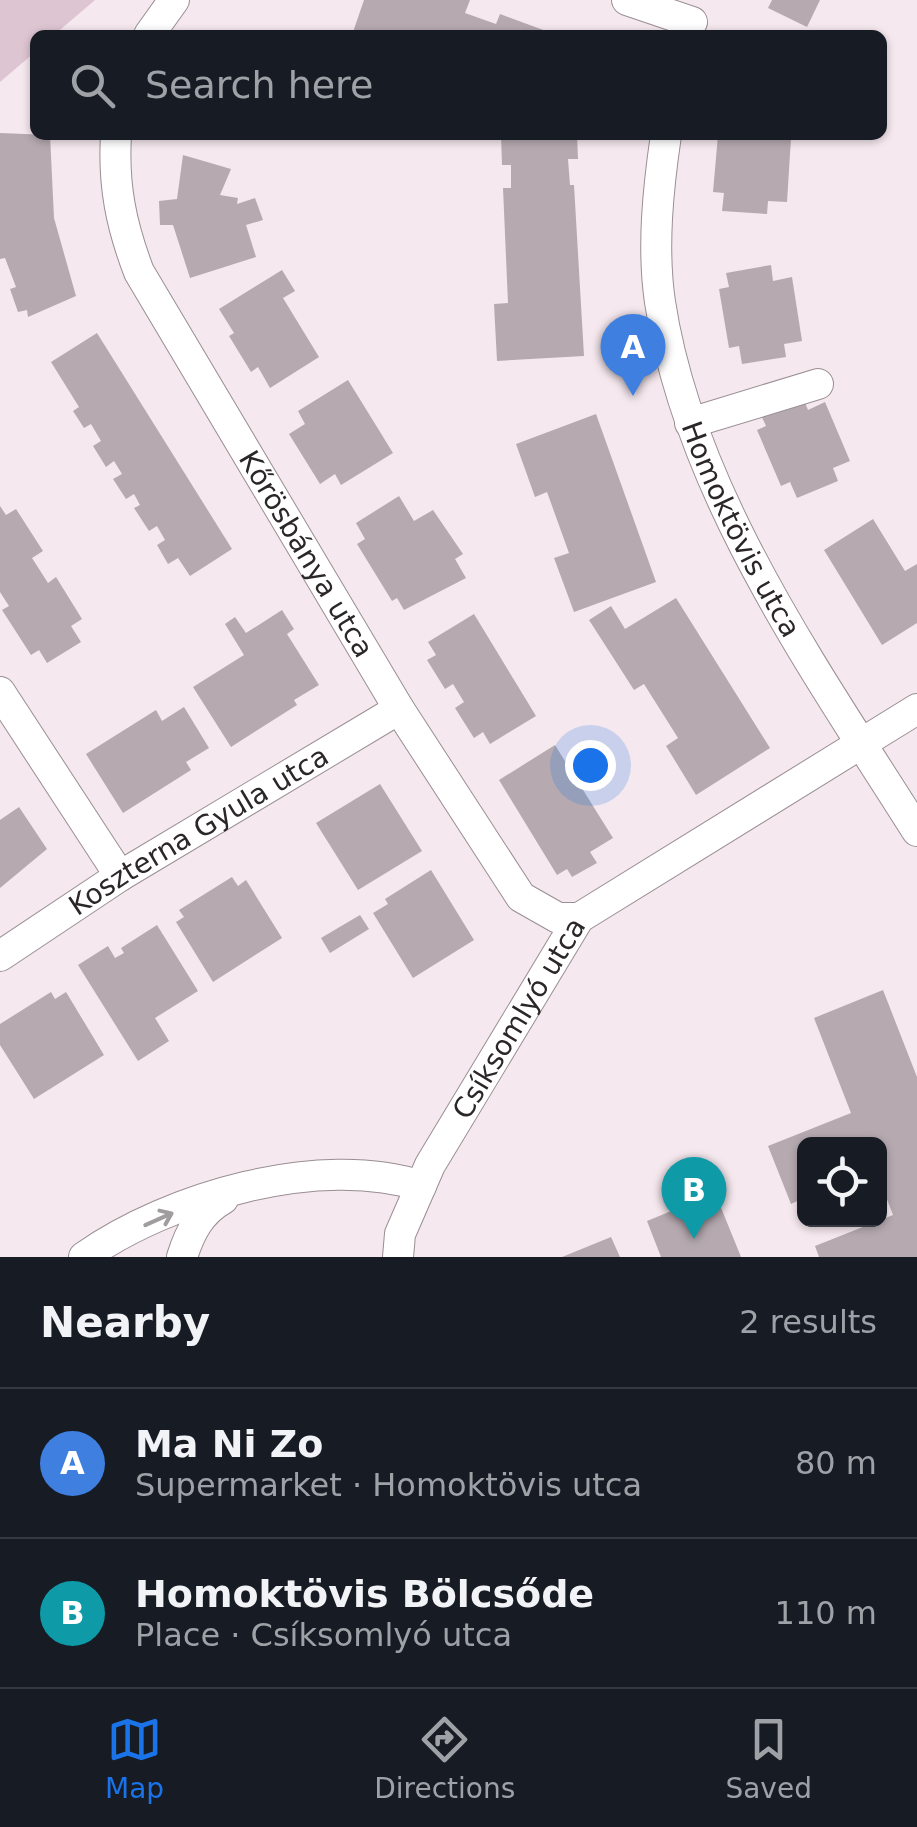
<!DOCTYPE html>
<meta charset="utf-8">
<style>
:root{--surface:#171b24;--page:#242831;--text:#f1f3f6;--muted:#9ea1a6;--line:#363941;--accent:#1a73e8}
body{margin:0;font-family:"DejaVu Sans",sans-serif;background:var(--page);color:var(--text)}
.controls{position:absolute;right:30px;bottom:30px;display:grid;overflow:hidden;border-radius:15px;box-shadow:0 2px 8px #0004}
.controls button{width:90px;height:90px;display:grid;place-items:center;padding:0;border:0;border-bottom:2px solid var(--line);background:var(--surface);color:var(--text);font:50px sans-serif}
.you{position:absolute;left:590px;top:765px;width:35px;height:35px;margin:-25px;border:8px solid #fff;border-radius:50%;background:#1a73e8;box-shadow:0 0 0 15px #1a73e833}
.badge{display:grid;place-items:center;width:65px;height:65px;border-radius:50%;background:var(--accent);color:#fff;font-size:32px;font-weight:700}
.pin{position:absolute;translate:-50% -82px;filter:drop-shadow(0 2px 5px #0008)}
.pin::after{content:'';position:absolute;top:52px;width:35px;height:30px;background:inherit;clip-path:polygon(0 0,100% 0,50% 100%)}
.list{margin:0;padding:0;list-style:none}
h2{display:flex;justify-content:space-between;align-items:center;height:130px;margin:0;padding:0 40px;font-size:42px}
h2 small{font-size:32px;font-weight:400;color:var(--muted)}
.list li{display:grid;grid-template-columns:65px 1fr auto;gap:30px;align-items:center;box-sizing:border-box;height:150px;padding:0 40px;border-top:2px solid var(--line)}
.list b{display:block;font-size:38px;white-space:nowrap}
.list p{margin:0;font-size:32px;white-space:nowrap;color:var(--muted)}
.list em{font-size:32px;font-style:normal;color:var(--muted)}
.icon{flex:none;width:55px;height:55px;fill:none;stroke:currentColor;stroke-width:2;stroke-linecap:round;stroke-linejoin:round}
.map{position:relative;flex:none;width:917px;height:1257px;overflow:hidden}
.search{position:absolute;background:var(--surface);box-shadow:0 2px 8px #0004;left:30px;right:30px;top:30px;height:110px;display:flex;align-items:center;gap:25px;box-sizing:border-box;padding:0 35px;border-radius:15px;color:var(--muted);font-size:38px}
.sheet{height:430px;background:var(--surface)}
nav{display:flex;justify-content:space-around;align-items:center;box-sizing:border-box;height:140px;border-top:2px solid var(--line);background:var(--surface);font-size:28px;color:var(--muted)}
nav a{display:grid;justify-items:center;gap:5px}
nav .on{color:var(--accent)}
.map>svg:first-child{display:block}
.green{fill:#dec5d2}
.building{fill:#b6aab0}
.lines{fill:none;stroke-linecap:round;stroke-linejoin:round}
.minor-casing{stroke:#998e93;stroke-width:32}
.minor{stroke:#fff;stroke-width:30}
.oneway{stroke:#a09d9e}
.labels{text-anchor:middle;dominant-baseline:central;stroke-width:9;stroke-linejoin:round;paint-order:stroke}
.street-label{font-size:28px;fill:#2b2628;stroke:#f5e8ee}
</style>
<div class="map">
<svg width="917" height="1257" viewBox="0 0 917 1257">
<rect width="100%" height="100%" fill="#f5e8ee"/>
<path class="green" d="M0,0H95L54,35H35V52L0,82Z"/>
<g class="building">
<path d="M364,0H470L465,13L496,24L500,14L557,35H352Z"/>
<path d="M772,0H820L807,27L768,8Z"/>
<path d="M0,133L50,135L54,218L76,296L28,317L27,310L18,312L10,289L16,287L5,258L0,259Z"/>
<path d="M501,135H577L578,159H568L570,185H574L584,356L497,361L494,304L508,303L503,188H511V165H502Z"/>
<path d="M718,135L791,138L787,202L768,201L767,214L722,211L724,193L713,192Z"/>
<path d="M183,155L231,169L220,195L238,198L237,204L255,198L263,220L246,225L256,257L190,278L173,225H160L159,201L177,199Z"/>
<path d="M771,265L773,281L792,277L802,341L784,344L786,357L742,364L739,346L729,348L719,289L729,287L726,273Z"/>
<path d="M282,270L295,291L283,298L319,357L270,388L258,367L251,372L229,336L234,333L219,309Z"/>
<path d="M97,333L232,549L190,576L178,558L168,564L157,545L165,540L157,526L149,531L134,508L140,505L134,494L126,499L113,479L122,474L114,461L106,467L93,446L101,441L91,424L84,428L73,411L79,407L51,362Z"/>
<path d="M348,380L393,453L341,485L335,474L320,484L289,434L305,424L298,411Z"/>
<path d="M802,395L808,410L825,402L850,461L833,468L838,481L797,498L790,482L781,486L757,430L766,426L760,413Z"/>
<path d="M596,414L656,582L574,612L554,558L569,553L547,492L535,497L516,444Z"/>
<path d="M399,496L414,521L433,510L463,554L455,559L466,578L404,610L397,598L392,601L357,544L365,539L356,523Z"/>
<path d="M0,506L6,515L16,509L43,551L32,558L48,583L56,577L82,619L71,626L81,642L47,663L39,650L31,655L2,610L9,606L0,592Z"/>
<path d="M873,519L905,571L917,564V623L882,645L824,550Z"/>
<path d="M676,598L770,748L696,795L666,746L678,738L644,684L634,690L589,620L611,606L625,629Z"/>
<path d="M282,610L294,629L287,634L319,685L294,700L297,705L231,747L193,687L244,655L225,624L235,617L246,633Z"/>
<path d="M474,614L536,716L490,744L483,732L474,738L455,708L464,702L453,684L445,689L427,660L436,655L428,642Z"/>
<path d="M184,707L209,748L186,762L191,770L123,813L86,754L156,710L162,721Z"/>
<path d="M555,745L613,838L590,852L597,863L572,877L567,869L557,875L499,780Z"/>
<path d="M380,784L422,851L358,890L316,823Z"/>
<path d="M19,807L47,849L0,888V820Z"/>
<path d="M431,870L474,940L413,978L373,913L388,904L385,899Z"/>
<path d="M232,877L238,886L246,880L282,938L213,982L176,922L184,917L179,910Z"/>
<path d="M360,915L369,929L330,953L321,938Z"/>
<path d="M157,925L198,991L155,1018L169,1041L138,1061L78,965L108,946L115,958L124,953L121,948Z"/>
<path d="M883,990L917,1077V1257H819L815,1246L893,1215L880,1181V1144H804V1198L791,1204L768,1146L851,1113L814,1018Z"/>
<path d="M51,992L55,999L66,992L104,1055L34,1099L0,1045V1024Z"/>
<path d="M715,1193L741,1257H661L647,1221Z"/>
<path d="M611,1237L620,1257H562Z"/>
</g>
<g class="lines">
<g class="minor-casing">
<g id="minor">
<path d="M627,0L692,22"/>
<path d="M149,35L174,0"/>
<path id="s1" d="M116,135C113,185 121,225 139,272L399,709L521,897L558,918H579"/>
<path id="s2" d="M666,135C658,189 652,248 660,302C689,493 816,671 917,831"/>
<path d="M690,423L818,384"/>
<path d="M0,692L120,876"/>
<path id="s3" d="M0,956L120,876L399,709"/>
<path d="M84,1257C169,1197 320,1153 421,1186"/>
<path d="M182,1257C190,1232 200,1212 223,1199"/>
<path id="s4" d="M398,1257L400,1234L430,1165L579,918L917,709"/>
</g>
</g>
<use href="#minor" class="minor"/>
</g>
<defs><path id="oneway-shaft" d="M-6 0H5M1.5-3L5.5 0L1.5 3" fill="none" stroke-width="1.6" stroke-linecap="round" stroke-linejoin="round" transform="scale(2.5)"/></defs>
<use class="oneway" href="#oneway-shaft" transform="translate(159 1219) rotate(-24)"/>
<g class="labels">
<g class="street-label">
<text stroke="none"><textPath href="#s2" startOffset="410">Homoktövis utca</textPath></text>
<text stroke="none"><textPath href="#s1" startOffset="468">Kőrösbánya utca</textPath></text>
<text stroke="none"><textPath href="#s3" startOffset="235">Koszterna Gyula utca</textPath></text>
<text stroke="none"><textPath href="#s4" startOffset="270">Csíksomlyó utca</textPath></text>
</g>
</g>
</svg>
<div class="controls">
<button><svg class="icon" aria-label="locate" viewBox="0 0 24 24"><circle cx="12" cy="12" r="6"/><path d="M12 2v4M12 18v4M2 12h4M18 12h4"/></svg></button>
</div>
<div class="you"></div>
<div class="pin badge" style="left:633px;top:396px;background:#3f7fe0">A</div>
<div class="pin badge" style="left:694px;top:1239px;background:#0f9aa8">B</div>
<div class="search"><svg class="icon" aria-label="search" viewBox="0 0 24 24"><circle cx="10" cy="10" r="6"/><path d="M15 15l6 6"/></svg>Search here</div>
</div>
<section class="sheet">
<h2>Nearby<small>2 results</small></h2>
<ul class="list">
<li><span class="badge" style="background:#3f7fe0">A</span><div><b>Ma Ni Zo</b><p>Supermarket · Homoktövis utca</p></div><em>80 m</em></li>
<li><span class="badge" style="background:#0f9aa8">B</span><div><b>Homoktövis Bölcsőde</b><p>Place · Csíksomlyó utca</p></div><em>110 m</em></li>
</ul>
</section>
<nav>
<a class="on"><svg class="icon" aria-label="map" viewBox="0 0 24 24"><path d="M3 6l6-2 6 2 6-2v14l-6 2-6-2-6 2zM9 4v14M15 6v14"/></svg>Map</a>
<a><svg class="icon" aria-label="directions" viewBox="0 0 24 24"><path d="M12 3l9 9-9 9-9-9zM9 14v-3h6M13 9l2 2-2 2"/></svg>Directions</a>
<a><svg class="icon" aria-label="saved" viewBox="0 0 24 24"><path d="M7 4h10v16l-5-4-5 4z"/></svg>Saved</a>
</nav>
